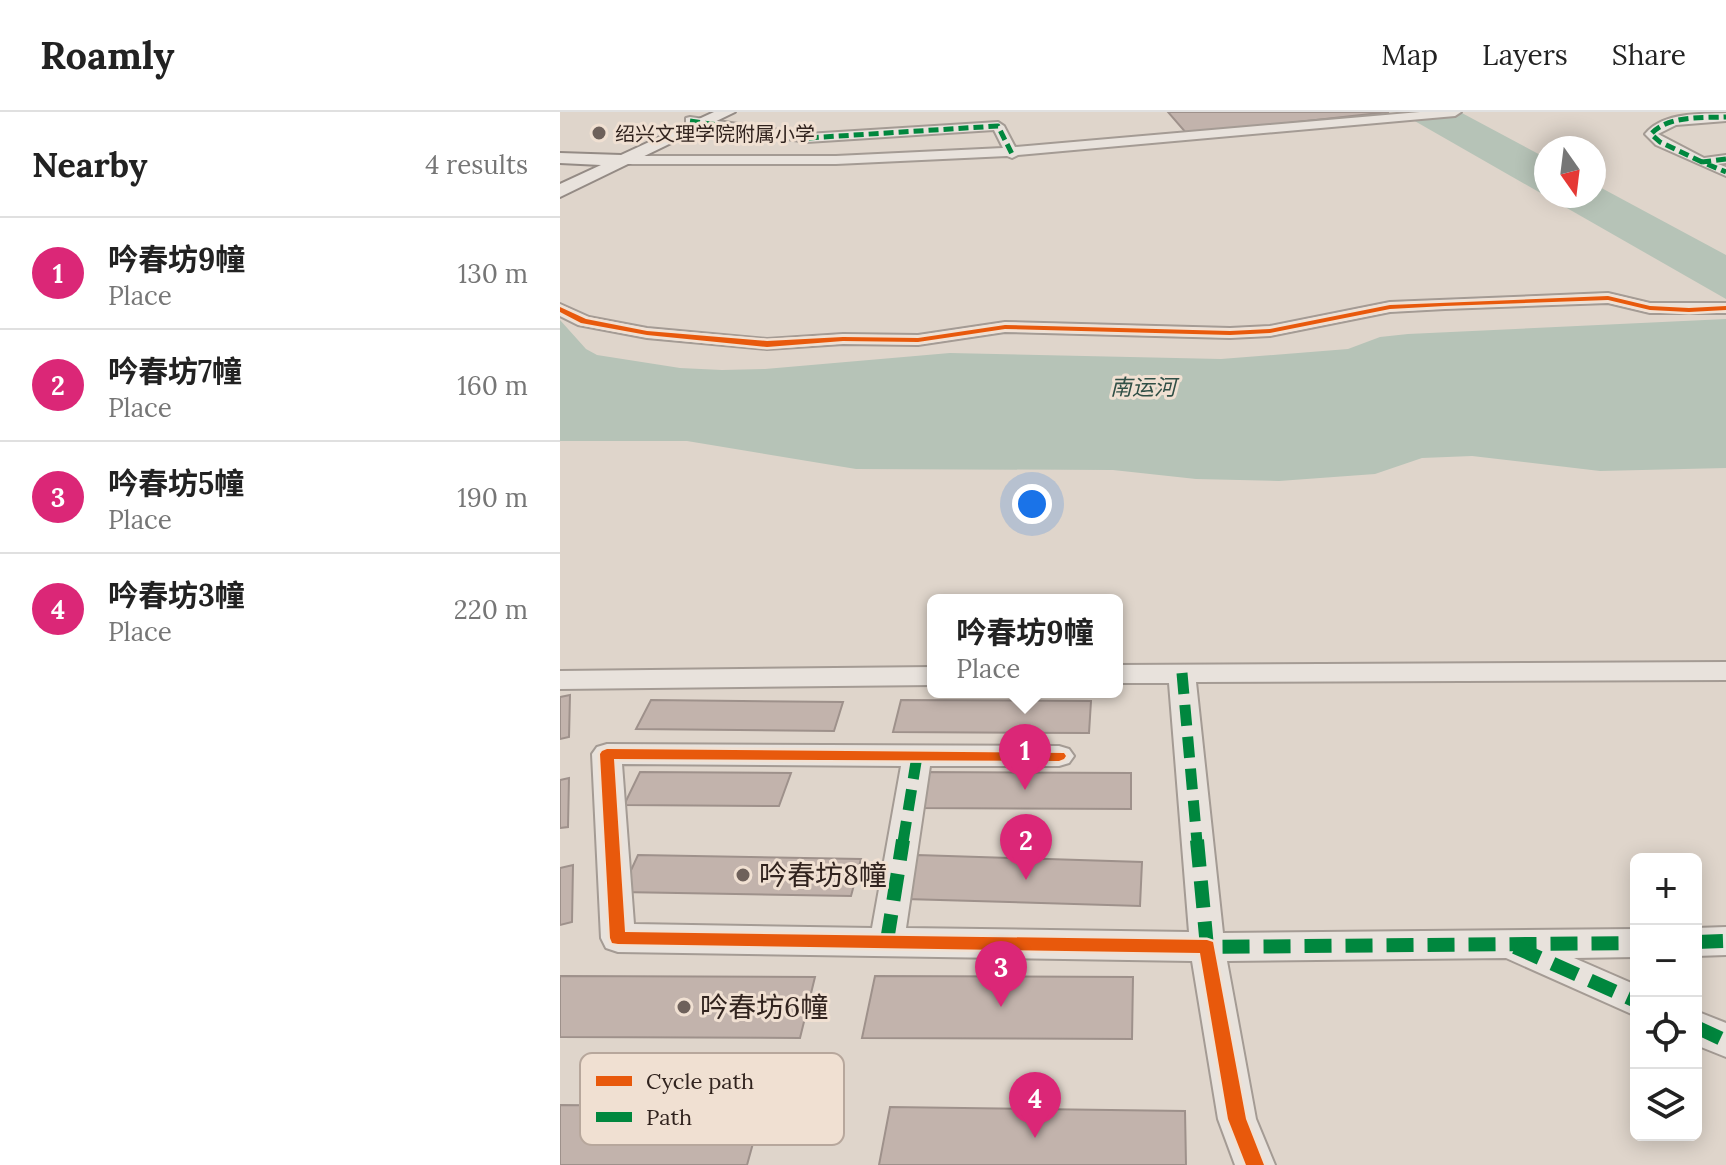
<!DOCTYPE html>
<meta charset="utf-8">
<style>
:root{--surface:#fff;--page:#f2f2f2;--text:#222;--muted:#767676;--line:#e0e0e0;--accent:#db2777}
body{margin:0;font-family:Lora,"Noto Sans SC",serif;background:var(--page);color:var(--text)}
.controls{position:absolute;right:24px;bottom:24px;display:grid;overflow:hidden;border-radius:12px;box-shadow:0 4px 20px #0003}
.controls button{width:72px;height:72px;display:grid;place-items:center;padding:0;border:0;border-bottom:2px solid var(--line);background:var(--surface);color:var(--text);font:40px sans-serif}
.compass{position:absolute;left:974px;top:24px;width:72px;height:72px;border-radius:50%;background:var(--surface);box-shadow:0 4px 20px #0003;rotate:166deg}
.you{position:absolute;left:472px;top:392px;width:28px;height:28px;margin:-20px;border:6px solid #fff;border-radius:50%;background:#1a73e8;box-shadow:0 0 0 12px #1a73e833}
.badge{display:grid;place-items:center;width:52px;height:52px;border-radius:50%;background:var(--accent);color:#fff;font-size:26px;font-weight:700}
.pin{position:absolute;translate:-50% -66px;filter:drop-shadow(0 2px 4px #0008)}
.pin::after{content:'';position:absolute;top:42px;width:28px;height:24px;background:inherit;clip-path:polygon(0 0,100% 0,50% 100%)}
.popup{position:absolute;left:367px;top:482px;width:196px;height:104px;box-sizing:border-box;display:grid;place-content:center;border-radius:12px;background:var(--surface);filter:drop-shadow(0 2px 6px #0005);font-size:26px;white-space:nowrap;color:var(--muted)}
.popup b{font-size:30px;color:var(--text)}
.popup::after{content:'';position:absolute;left:50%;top:100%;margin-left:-16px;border:16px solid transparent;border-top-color:var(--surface)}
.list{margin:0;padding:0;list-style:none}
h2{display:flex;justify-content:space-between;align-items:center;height:104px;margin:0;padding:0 32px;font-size:34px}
h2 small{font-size:26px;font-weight:400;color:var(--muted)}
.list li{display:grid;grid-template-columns:52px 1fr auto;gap:24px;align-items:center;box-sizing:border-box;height:112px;padding:0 32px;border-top:2px solid var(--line)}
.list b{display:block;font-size:30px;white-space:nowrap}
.list p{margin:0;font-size:26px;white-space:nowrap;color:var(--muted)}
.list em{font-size:26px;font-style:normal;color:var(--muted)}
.icon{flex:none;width:44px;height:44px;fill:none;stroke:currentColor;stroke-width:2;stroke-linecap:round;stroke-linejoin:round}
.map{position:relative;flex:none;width:1166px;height:1053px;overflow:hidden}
header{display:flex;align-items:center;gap:48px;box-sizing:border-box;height:112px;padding:0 40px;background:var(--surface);border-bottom:2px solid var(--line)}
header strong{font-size:38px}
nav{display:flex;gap:44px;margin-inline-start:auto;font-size:28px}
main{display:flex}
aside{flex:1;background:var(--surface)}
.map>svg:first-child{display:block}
.water{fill:#b6c3b7}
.building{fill:#c2b3ac;stroke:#9e918b;stroke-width:2}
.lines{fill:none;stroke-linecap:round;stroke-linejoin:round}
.street-casing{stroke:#a49b94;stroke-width:4}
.secondary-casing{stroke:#948b85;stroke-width:4}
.street{fill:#e8e2dc;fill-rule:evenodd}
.secondary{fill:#e8e2dc;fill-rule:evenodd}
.quiet-far2{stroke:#00873e;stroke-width:5;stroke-dasharray:10 5;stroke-linecap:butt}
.quiet-far1{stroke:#00873e;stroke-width:11;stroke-dasharray:21 11;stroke-linecap:butt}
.quiet{stroke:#00873e;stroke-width:14;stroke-dasharray:27 14;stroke-linecap:butt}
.cycleway-casing{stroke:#f0e0d2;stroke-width:5}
.cycleway{fill:#e8590c;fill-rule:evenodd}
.poi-dot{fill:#6e615b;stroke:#f0e0d2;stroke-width:3}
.labels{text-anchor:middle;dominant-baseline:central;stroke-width:6;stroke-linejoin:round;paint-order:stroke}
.far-poi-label{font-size:20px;fill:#31231e;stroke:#f0e0d2;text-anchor:start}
.far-water-label{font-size:22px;font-style:italic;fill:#304f46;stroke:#f0e0d2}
.near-poi-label{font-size:28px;fill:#31231e;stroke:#f0e0d2;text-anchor:start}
.key{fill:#f0e0d2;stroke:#b7a79c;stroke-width:2}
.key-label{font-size:22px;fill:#31231e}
</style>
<header>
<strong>Roamly</strong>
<nav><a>Map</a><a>Layers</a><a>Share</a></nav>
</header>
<main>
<aside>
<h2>Nearby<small>4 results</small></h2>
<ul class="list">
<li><span class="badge">1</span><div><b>吟春坊9幢</b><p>Place</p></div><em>130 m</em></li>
<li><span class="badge">2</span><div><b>吟春坊7幢</b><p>Place</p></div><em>160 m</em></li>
<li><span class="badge">3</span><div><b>吟春坊5幢</b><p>Place</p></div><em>190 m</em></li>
<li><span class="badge">4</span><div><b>吟春坊3幢</b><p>Place</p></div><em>220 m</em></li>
</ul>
</aside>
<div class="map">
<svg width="1166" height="1053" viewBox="0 0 1166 1053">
<rect width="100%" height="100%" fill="#dfd5cb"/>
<g class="water">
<path d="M839,0H900L986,46V84H1034V72L1166,143V187Z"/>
<path d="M1166,207V356L1040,359L912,344L862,346L815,362L719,369L636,367L553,358L296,357L127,329H0V208L26,237L37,243L120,256L162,258L205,257L390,241L661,247L788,237L820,225L848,222Z"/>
</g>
<g class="building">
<path d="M608,0H829L627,22Z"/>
<path d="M10,583L9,625L0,627V585Z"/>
<path d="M91,588L283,590L274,619L76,617Z"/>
<path d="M341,588L531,589L529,621L333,620Z"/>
<path d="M80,660L231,661L219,694L64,693Z"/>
<path d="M363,660L571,661V697L355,696Z"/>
<path d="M9,666L8,715L0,716V668Z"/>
<path d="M78,743L301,747L291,784L61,780Z"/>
<path d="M357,743L582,750L580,794L346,787Z"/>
<path d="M13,753L12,810L0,813V756Z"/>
<path d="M0,864L255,865L240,926L0,925Z"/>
<path d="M315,864L573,865L572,927L302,926Z"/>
<path d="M0,993L203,995L187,1053H0Z"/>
<path d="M330,995L625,999L626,1053H319Z"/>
</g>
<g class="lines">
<g class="street-casing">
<g id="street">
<path d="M860,0H901L895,4L458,43L452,46L447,44L276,52H68L61,48L68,44H276L443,36L434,18L247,30L126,12V6L130,5L247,22L438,10L444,14L455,35Z"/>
<path d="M1166,1V9L1116,13L1098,22L1144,46L1166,43V51L1158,52L1166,55V64L1096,33L1085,22C1103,0 1140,2 1166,1Z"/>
<path d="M1048,181L1090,191H1166V201H1090L1048,191L885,197L830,200L710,224L670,226L445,220L358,233L283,232L207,237L87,226L18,213L0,204V192L29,205L87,216L207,227L283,222L358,223L445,210L670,216L710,214L830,190Z"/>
<path d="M1166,550V568L636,570L663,821L1076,817V845L1014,846L1076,873V904L946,846L667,849L696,1007L715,1053H675L658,1007L632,849L58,840L46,836L41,826L32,642L37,635L47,632L499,634L509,637L514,644L509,651L499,654H370L346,816L629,820L609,571H557V553ZM62,652L341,654L312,816L74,812Z"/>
<path d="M373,555V573L0,577V559Z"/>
<path d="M1166,815V843L1136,844V816Z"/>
<path d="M1136,899L1166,911V945L1136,933Z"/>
</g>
</g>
<g class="secondary-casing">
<path id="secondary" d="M154,0H175L0,85V72L41,53L0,51V41L61,43Z"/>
</g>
<use href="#street" class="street"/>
<use href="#secondary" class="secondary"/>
<g class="quiet-far2">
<path d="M130,9L247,26L438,14L452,42"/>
<path d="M1166,47L1142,50L1166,60"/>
<path d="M1142,50L1100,30L1091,22C1108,3 1142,6 1166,5"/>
</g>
<g class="quiet-far1">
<path d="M622,561L637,730"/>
<path d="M343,730L357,644"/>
</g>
<g class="quiet">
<path d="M637,728L647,835L1076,831"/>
<path d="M327,829L343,728"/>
<path d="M1136,830L1166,829"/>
<path d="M955,835L1076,889"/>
<path d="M1136,915L1166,929"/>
</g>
<g class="cycleway-casing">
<g id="cycleway">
<path d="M1048,184L1090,194L1129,196L1166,194V198L1129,200L1090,198L1048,188L885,194L830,197L710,221L670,223L445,217L358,230L283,229L207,235L87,223L21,211L0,200V195L26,207L87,219L207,229L283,225L358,226L445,213L670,219L710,217L830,193Z"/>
<path d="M47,637L504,641L506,644L504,647L499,649L54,647L65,820L647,828L653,830L686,1007L704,1053H686L668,1007L640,841L58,832L52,831L50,826L40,642L42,639Z"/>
</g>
</g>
<use href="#cycleway" class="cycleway"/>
</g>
<g class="poi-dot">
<circle cx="39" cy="21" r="8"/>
<circle cx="183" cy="763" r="8"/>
<circle cx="124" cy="895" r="8"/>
</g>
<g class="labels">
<g class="far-poi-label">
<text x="55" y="21">绍兴文理学院附属小学</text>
</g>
<g class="far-water-label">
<text x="583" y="275">南运河</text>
</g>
<g class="near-poi-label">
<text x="199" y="763">吟春坊8幢</text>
<text x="140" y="895">吟春坊6幢</text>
</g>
</g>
<rect x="20" y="941" width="264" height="92" rx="12" class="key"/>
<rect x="36" y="964" width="36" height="10" fill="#e8590c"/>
<rect x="36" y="1000" width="36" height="10" fill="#00873e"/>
<g class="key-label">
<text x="86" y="977">Cycle path</text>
<text x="86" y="1013">Path</text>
</g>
</svg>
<div class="controls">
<button>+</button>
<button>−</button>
<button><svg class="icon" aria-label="locate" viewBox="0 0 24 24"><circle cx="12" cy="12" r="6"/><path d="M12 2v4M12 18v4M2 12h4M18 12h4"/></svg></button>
<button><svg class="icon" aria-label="layers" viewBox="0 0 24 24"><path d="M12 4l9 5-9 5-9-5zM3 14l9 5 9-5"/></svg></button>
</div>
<svg class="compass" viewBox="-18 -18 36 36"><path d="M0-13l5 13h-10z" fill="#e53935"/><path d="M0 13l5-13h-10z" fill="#767676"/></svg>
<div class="you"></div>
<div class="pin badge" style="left:465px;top:678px">1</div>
<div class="popup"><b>吟春坊9幢</b>Place</div>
<div class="pin badge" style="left:466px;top:768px">2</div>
<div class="pin badge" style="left:441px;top:895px">3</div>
<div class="pin badge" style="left:475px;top:1026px">4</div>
</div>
</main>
